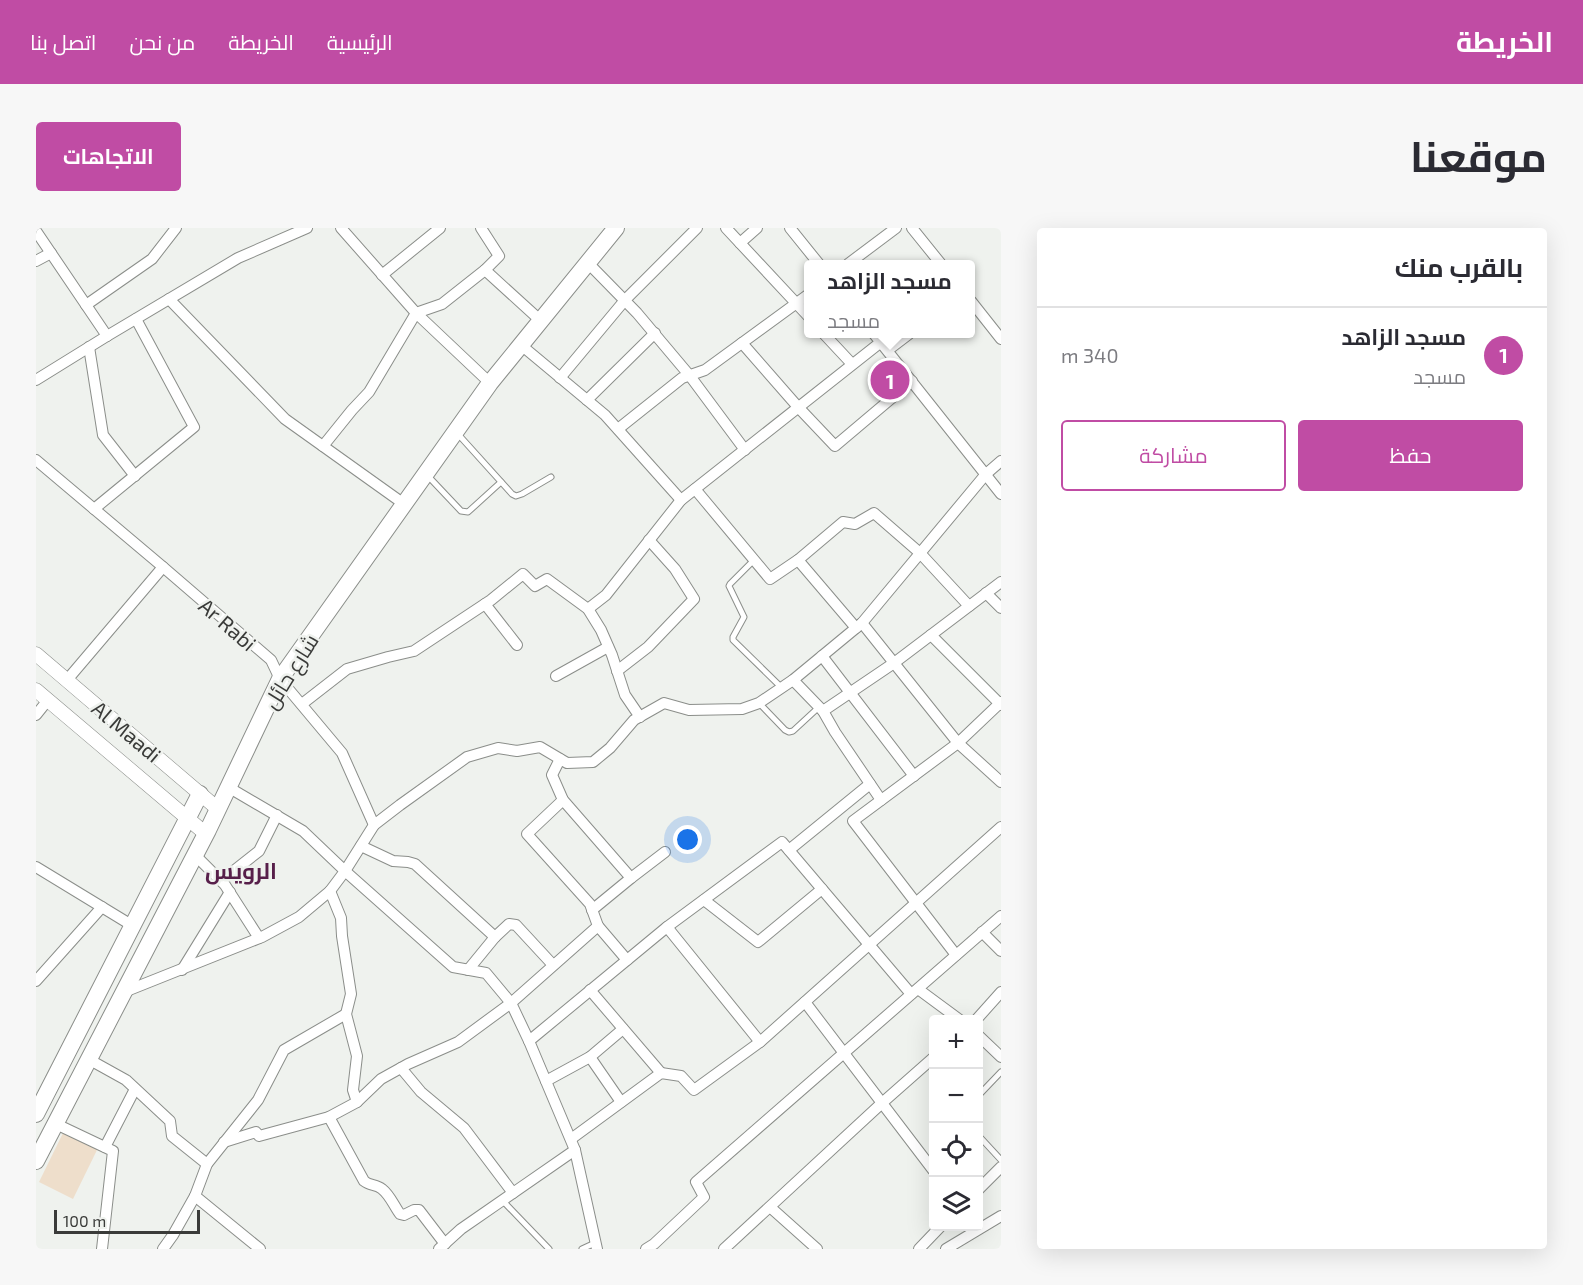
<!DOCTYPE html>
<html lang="ar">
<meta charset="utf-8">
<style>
:root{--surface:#fff;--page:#f7f7f7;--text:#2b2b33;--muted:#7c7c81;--line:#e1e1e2;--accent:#c04ca4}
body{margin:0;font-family:"Exo 2",Cairo,sans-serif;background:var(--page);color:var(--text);direction:rtl}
.controls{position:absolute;right:18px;bottom:18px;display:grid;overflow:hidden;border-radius:6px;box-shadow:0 6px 24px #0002}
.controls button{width:54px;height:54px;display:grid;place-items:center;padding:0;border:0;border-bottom:2px solid var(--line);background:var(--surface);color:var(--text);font:30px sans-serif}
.scale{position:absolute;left:18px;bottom:15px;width:146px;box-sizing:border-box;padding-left:6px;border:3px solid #3a3b39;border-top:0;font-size:16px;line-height:21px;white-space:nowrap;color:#3a3b39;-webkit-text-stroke:4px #eff2ee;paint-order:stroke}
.you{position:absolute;left:652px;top:612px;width:21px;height:21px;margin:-15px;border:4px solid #fff;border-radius:50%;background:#1a73e8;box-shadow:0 0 0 9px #1a73e833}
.badge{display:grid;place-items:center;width:39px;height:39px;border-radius:50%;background:var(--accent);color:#fff;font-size:20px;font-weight:700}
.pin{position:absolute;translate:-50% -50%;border:3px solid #fff;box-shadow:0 2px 6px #0006}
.popup{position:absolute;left:768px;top:32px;width:171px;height:78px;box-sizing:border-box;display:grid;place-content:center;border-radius:6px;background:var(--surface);filter:drop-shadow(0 2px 4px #0005);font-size:20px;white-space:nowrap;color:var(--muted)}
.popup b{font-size:22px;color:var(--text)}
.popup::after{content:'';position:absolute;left:50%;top:100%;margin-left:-12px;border:12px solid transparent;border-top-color:var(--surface)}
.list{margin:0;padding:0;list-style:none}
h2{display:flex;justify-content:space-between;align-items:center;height:78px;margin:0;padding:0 24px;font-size:26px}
h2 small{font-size:20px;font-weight:400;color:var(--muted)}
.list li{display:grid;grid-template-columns:39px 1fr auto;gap:18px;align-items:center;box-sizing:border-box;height:96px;padding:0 24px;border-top:2px solid var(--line)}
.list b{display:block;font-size:22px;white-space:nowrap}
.list p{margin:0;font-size:20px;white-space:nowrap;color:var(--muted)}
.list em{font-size:20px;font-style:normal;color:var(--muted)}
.actions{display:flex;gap:12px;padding:18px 24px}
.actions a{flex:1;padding:14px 0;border:2px solid var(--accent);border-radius:6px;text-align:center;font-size:21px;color:var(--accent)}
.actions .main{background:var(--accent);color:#fff}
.icon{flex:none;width:33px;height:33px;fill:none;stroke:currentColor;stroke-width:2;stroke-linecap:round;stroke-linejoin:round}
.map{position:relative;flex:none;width:965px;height:1021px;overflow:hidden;direction:ltr;border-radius:6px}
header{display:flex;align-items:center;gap:36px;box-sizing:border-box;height:84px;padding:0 30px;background:var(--accent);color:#fff}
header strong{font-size:28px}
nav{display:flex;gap:33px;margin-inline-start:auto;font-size:21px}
.intro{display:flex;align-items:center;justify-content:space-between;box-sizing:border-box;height:144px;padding:0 36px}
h1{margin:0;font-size:42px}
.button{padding:15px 27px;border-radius:6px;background:var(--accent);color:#fff;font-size:21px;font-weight:700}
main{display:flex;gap:36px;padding:0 36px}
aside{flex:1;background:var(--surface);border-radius:6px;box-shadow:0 6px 24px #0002}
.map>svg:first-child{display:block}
.green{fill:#eedecb}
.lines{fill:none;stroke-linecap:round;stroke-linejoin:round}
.lane-casing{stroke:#8b8e8a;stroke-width:7}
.street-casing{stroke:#8b8e8a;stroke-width:12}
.secondary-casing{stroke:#8b8e8a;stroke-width:15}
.primary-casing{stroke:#8b8e8a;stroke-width:18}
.lane{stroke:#fff;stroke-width:5}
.street{stroke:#fff;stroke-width:10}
.secondary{stroke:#fff;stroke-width:14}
.primary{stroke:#fff;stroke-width:16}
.labels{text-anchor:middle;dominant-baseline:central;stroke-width:5;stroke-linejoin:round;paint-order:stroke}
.street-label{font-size:21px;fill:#3a3b39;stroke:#eff2ee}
.neighbourhood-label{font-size:22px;font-weight:bold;fill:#571f4a;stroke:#eff2ee}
</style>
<header>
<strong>الخريطة</strong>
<nav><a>الرئيسية</a><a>الخريطة</a><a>من نحن</a><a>اتصل بنا</a></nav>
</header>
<div class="intro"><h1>موقعنا</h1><a class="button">الاتجاهات</a></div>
<main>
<aside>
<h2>بالقرب منك<small></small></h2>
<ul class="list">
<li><span class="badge">1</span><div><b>مسجد الزاهد</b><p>مسجد</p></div><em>340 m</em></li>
</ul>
<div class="actions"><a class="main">حفظ</a><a>مشاركة</a></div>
</aside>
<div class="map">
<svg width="965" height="1021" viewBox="0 0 965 1021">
<rect width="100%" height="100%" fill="#eff2ee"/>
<path class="green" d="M28,903L62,920L37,971L3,954Z"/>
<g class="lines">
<g class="lane-casing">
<g id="lane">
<path d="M421,205L476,266L480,268L486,266L515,249"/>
<path d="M391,247L425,283L432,284L465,254"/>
<path d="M718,332L694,356L693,358L708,389L697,409V412L746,460"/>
<path d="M723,475L749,502L753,504L757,503L783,479"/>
<path d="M942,868L965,844"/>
<path d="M942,907L965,932"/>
<path d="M466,972L513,1021"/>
<path d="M546,1021L559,1015"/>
</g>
</g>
<g class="street-casing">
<g id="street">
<path d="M305,0L380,85L454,155"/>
<path d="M690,0L773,89"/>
<path d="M754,0L783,36"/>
<path d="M876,0L905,36"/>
<path d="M0,3L71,108"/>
<path d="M704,15L721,0"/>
<path d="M0,33L15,25"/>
<path d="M552,35L601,85L654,148L709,222"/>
<path d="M812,36L860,0"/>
<path d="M449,42L505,93"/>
<path d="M346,47L404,0"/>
<path d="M133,71L249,191L368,276"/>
<path d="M935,73L965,111"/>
<path d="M50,77L116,31L140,0"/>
<path d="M788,106L816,136"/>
<path d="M838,106L965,266"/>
<path d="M706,115L762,179L799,218L876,153"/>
<path d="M485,117L569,187L645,272"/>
<path d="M53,119L67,207L99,248"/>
<path d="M852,122L873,106"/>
<path d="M524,150L589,72L661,0"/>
<path d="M0,152L71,108L202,30L271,0"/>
<path d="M551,172L619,105"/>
<path d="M582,201L646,150L669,142L773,66"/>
<path d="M287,218L316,182L333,164L380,85L406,76L449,42L463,28L445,0"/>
<path d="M0,232L127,339L235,432L244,451L306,525L338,597"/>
<path d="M659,261L734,351L762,332L807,294L819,296L838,285L884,325L933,378"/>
<path d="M58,281L158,199L100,91"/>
<path d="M762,332L820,400"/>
<path d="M950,365L965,380"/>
<path d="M449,376L481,417"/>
<path d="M552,381L570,367L645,272L845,114"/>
<path d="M826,395L922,515L965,554"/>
<path d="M895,407L965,477"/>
<path d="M786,428L878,548"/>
<path d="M581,443L612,419L658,371L639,341L613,312"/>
<path d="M520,448L572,419"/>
<path d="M31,452L127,339"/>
<path d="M757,452L787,483L799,504L845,572"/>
<path d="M266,476L311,441L352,429L378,423L455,372L487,346L499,358L511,351L552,381L565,402L576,427L589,467L604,489"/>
<path d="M787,483L858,435L965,354"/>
<path d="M0,487L12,472"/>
<path d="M524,531L516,547L527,572L595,650"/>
<path d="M192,559L267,603L309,643L417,739L450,745L475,775L493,813L539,922L561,1021"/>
<path d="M527,572L491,606L554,676L562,698"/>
<path d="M325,618L357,633L372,634L379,636L459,709L432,742"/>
<path d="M753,622L834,556"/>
<path d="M159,627L189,657L223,710"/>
<path d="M0,639L97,698"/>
<path d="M185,653L223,623L241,587"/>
<path d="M294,663L305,690L306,708L315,766L310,786L321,828L317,862L321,874"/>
<path d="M668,672L722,714L786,661"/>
<path d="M556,682L595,650L629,624"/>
<path d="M631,699L746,614L875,766"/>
<path d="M946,704L965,723"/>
<path d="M459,709L473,696L480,697L517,737"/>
<path d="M920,727L817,593L922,515L965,474"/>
<path d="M146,742L194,664"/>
<path d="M0,753L66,679"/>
<path d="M882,761L924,792"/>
<path d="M554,762L625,845"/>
<path d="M88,764L226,709L263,689L294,663L309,643L338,597L364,577L431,529L462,520L481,523L504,519L531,535L557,534L574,520L598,492L628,475L653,482L706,481L723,475L757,452L826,395L950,246L965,233"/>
<path d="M769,774L897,942"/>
<path d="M940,792L965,764"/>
<path d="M942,807L965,829"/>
<path d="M493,813L631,699L724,814L965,599"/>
<path d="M554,829L585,874"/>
<path d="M54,832L90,852L134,893L136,908L171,936"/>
<path d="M365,840L385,864L428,900L477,965"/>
<path d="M510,853L554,829L587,801"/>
<path d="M293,889L328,953C334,958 340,956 346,961C354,967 358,978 364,986L368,987L378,982H383L409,1016"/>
<path d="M20,896L77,923L66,1021"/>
<path d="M535,911L625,845L645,848L658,862L724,814"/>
<path d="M188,914L220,904L223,908L293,889L321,874L345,851L372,836L422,814L475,775L562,698L591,732"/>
<path d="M69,919L99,861"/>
<path d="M942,962L965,939"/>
<path d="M159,968L224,1021"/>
<path d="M734,979L781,1021"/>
<path d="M127,1021L137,1007L159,968L171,936L222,872L248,822L310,786"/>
<path d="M403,1021L425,1001L539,922"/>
<path d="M610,1021L618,1016L668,969L660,954L965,688"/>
<path d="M688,1021L846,875L897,830"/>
<path d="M883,1021L905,998"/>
<path d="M910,1021L965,988"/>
</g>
</g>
<g class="secondary-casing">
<g id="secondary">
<path d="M0,426L182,581"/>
<path d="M0,462L170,606"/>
</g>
</g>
<g class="primary-casing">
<g id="primary">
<path d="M0,886L164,566"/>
<path d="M0,933L172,602L244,451L454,155L580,0"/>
</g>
</g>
<use href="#lane" class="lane"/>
<use href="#street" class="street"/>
<use href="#secondary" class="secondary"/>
<use href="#primary" class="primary"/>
</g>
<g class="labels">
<g class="street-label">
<text transform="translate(192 396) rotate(41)">Ar Rabi</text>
<text transform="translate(254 443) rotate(-58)">شارع حائل</text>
<text transform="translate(91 503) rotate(40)">Al Maadi</text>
</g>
<g class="neighbourhood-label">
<text x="205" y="642">الرويس</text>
</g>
</g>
</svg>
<div class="controls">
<button>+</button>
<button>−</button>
<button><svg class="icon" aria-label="locate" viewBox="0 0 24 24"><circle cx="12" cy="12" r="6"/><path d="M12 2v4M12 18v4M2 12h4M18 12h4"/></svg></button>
<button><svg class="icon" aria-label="layers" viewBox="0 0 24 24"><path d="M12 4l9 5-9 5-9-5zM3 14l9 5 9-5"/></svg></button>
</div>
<div class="scale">100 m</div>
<div class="you"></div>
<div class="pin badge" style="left:854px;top:152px">1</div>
<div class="popup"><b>مسجد الزاهد</b>مسجد</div>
</div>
</main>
